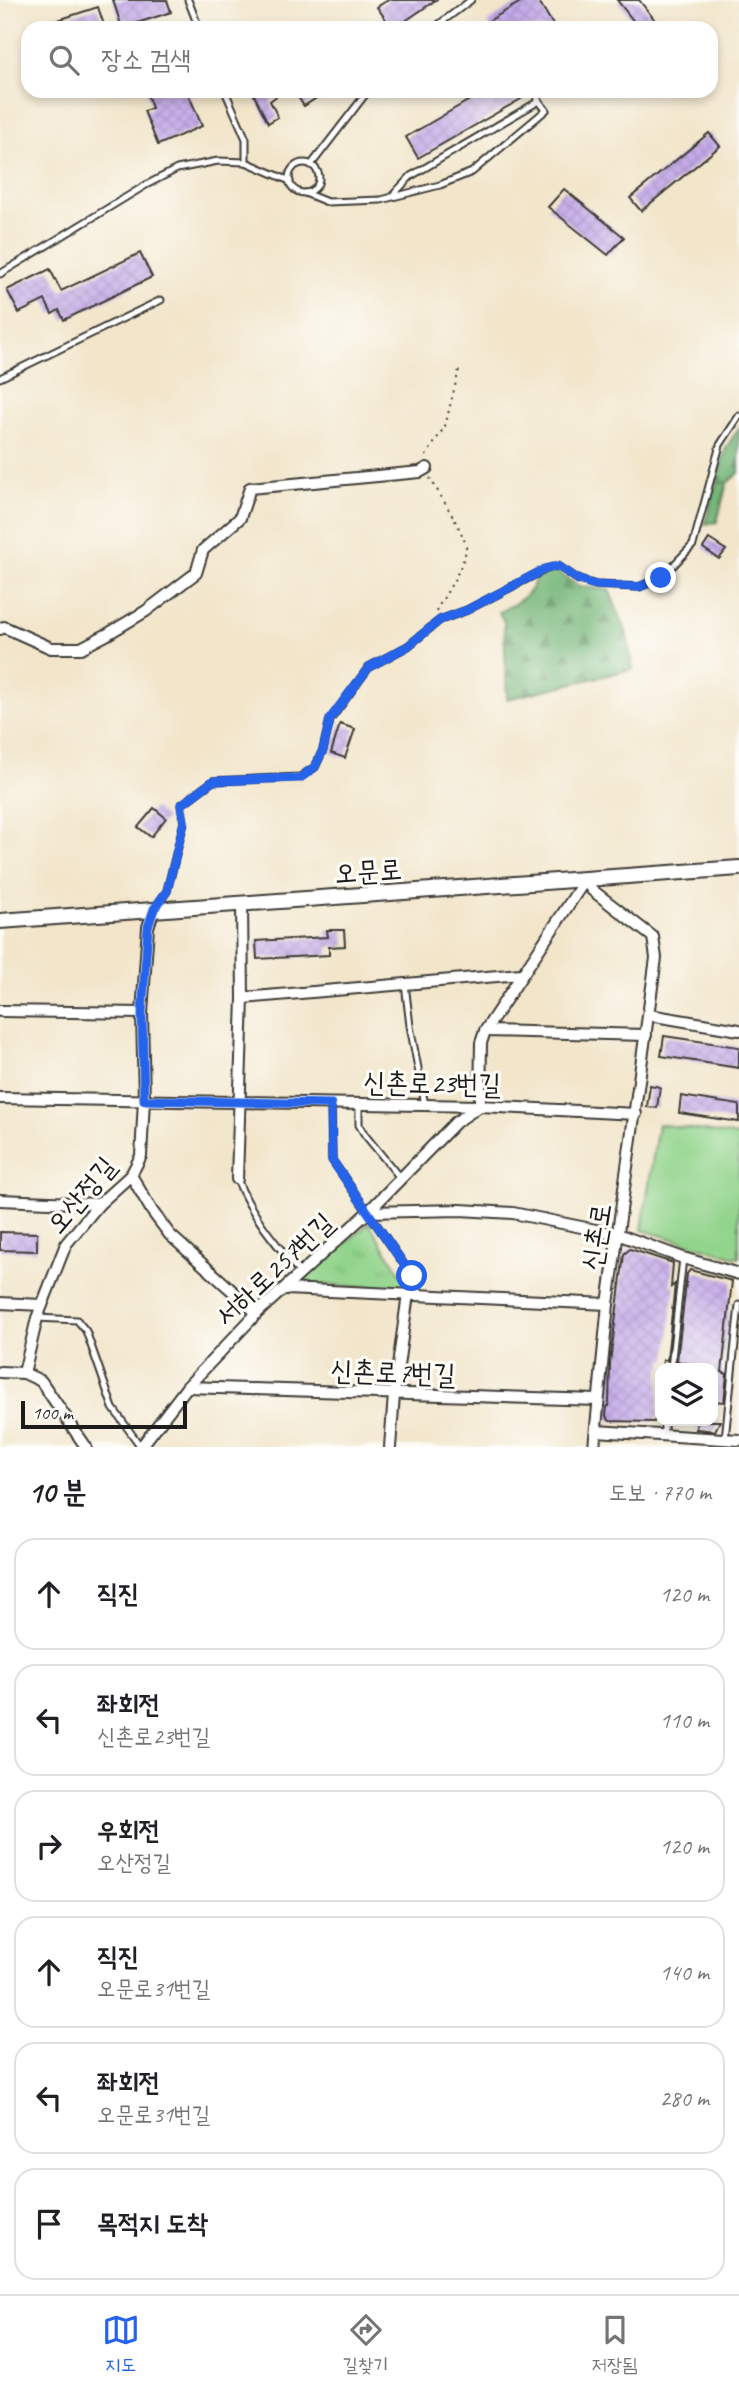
<!DOCTYPE html>
<html lang="ko">
<meta charset="utf-8">
<style>
:root{--surface:#fff;--page:#f6f6f6;--text:#202124;--muted:#757577;--line:#e0e0e0;--accent:#2563eb}
body{margin:0;font-family:Caveat,"Poor Story",sans-serif;background:var(--page);color:var(--text)}
.controls{position:absolute;right:21px;bottom:21px;display:grid;overflow:hidden;border-radius:14px;box-shadow:0 4px 10px #0003}
.controls button{width:63px;height:63px;display:grid;place-items:center;padding:0;border:0;border-bottom:2px solid var(--line);background:var(--surface);color:var(--text);font:35px sans-serif}
.scale{position:absolute;left:21px;bottom:18px;width:166px;box-sizing:border-box;padding-left:7px;border:4px solid #1c1c1c;border-top:0;font-size:19px;line-height:24px;white-space:nowrap;color:#1c1c1c;-webkit-text-stroke:5px #fdfcf7;paint-order:stroke}
.stop{position:absolute;width:21px;height:21px;margin:-16px;border:5px solid #2563eb;border-radius:50%;background:#fff}
.stop.end{background:#2563eb;border-color:#fff;box-shadow:0 2px 7px #0008}
.list{margin:0;padding:0;list-style:none}
h2{display:flex;justify-content:space-between;align-items:center;height:91px;margin:0;padding:0 28px;font-size:30px}
h2 small{font-size:23px;font-weight:400;color:var(--muted)}
.list li{display:grid;grid-template-columns:46px 1fr auto;gap:21px;align-items:center;box-sizing:border-box;height:112px;margin:0 14px 14px;padding:0 14px;border:2px solid var(--line);border-radius:21px}
.list b{display:block;font-size:26px;white-space:nowrap}
.list p{margin:0;font-size:23px;white-space:nowrap;color:var(--muted)}
.list em{font-size:23px;font-style:normal;color:var(--muted)}
.icon{flex:none;width:38px;height:38px;fill:none;stroke:currentColor;stroke-width:2;stroke-linecap:round;stroke-linejoin:round}
.map{position:relative;flex:none;width:739px;height:1447px;overflow:hidden}
.search{position:absolute;background:var(--surface);box-shadow:0 4px 10px #0003;left:21px;right:21px;top:21px;height:77px;display:flex;align-items:center;gap:18px;box-sizing:border-box;padding:0 24px;border-radius:21px;color:var(--muted);font-size:26px}
.sheet{height:847px;background:var(--surface)}
nav{display:flex;justify-content:space-around;align-items:center;box-sizing:border-box;height:98px;border-top:2px solid var(--line);background:var(--surface);font-size:19px;color:var(--muted)}
nav a{display:grid;justify-items:center;gap:4px}
nav .on{color:var(--accent)}
.map>svg:first-child{display:block}
.grass{fill:#92d48c;stroke:#577854;stroke-width:2}
.forest{fill:url(#forest-firs);stroke:#48694a;stroke-width:2}
.park{fill:url(#park-tufts);stroke:#577854;stroke-width:2}
.building{fill:url(#building-cross-hatch)}
.lines{fill:none;stroke-linecap:round;stroke-linejoin:round}
.service-casing{stroke:#3c3a36;stroke-width:9}
.minor-casing{stroke:#3c3a36;stroke-width:14}
.tertiary-casing{stroke:#3c3a36;stroke-width:18}
.path{stroke:#3c3a36;stroke-width:2;stroke-dasharray:2 5;stroke-linecap:butt}
.service{stroke:#fff;stroke-width:5}
.minor{stroke:#fff;stroke-width:10}
.tertiary{stroke:#fff;stroke-width:14}
.route{stroke:#2563eb;stroke-width:9}
.labels{text-anchor:middle;dominant-baseline:central;stroke-width:6;stroke-linejoin:round;paint-order:stroke}
.street-label{font-size:28px;fill:#1c1c1c;stroke:#fdfcf7}
</style>
<div class="map">
<svg width="739" height="1447" viewBox="0 0 739 1447">
<defs>
<pattern id="forest-firs" width="22" height="20" patternUnits="userSpaceOnUse" patternTransform="scale(1.75)"><rect width="22" height="20" fill="#75b678"/><path d="M5 1l3.5 6h-7zM16 11l3.5 6h-7z" fill="#5f9362"/></pattern>
<pattern id="park-tufts" width="24" height="20" patternUnits="userSpaceOnUse" patternTransform="scale(1.75)"><rect width="24" height="20" fill="#92d48c"/><path d="M3 7l-1-3M5 7V3M7 7l1-3M15 17l-1-3M17 17v-4M19 17l1-3" fill="none" stroke="#7db578"/></pattern>
<pattern id="building-cross-hatch" width="8" height="8" patternUnits="userSpaceOnUse" patternTransform="scale(1.75)"><rect width="8" height="8" fill="#c5abe9"/><path d="M0 0l8 8M0 8l8-8" fill="none" stroke="#a993c7"/></pattern>
</defs>
<rect width="100%" height="100%" fill="#fdfcf7"/>
<filter id="ink" filterUnits="userSpaceOnUse"><feTurbulence type="fractalNoise" baseFrequency=".0143" numOctaves="2"/><feDisplacementMap in="SourceGraphic" scale="14" xChannelSelector="R" yChannelSelector="G"/><feConvolveMatrix kernelMatrix="1 2 1 2 8 2 1 2 1" color-interpolation-filters="sRGB"/></filter>
<filter id="wash" filterUnits="userSpaceOnUse"><feTurbulence type="fractalNoise" baseFrequency=".00686" numOctaves="4" result="noise"/><feDisplacementMap in="SourceGraphic" scale="28" xChannelSelector="R" yChannelSelector="G"/><feGaussianBlur stdDeviation="1.57" result="paint"/><feColorMatrix in="noise" values="0 0 0 0 0 0 0 0 0 0 0 0 0 0 0 0 0 1.4 0 .05"/><feComposite in="paint" operator="in"/></filter>
<g filter="url(#wash)">
<rect width="100%" height="100%" fill="#f2e5ca"/>
<path class="grass" d="M658,1124L739,1136V1258L642,1230Z"/>
<g class="forest">
<path d="M739,428V473L727,483L717,522L705,524L726,448Z"/>
<path d="M554,570L579,586L609,590L627,634L633,669L507,699L504,622L499,612C514,604 531,597 535,579Z"/>
</g>
<path class="park" d="M369,1223L410,1289L298,1284Z"/>
<g id="blocks">
<g class="building">
<path d="M113,0H167L171,12L122,28Z"/>
<path d="M388,0H436L395,28H392L377,7Z"/>
<path d="M524,0H538L555,28H491L487,22Z"/>
<path d="M617,0H639L661,28H639Z"/>
<path d="M98,7L105,28H57L55,21Z"/>
<path d="M146,91H187L202,126L158,145L144,111L152,108Z"/>
<path d="M252,91H283L270,101L278,117L268,123Z"/>
<path d="M294,91H327L304,106Z"/>
<path d="M485,91H516L521,99L418,158L406,137Z"/>
<path d="M709,133L720,146L641,211L630,198Z"/>
<path d="M564,189L624,237L608,255L548,207Z"/>
<path d="M140,253L152,277L64,320L59,310L52,314L45,300L19,313L7,290L50,269L61,291Z"/>
<path d="M709,539L726,550L719,559L703,548Z"/>
<path d="M340,724L355,729L345,758L331,753Z"/>
<path d="M154,808L166,818L151,837L138,827Z"/>
<path d="M327,930H344L345,946L329,947V955L257,959L256,941L328,937Z"/>
<path d="M664,1036L739,1047V1068L661,1056Z"/>
<path d="M650,1085L660,1087L657,1108L647,1107Z"/>
<path d="M681,1096L739,1105V1122L679,1113Z"/>
<path d="M0,1232L37,1233V1251L0,1250Z"/>
<path d="M630,1249L673,1263L671,1287L675,1284L667,1360H663L662,1368H660L658,1415L654,1422L610,1421L606,1416L607,1406H609L610,1362L624,1254Z"/>
<path d="M690,1270L732,1281L722,1372L727,1374L724,1402L713,1401V1368L690,1367V1364L677,1361L687,1274Z"/>
<path d="M697,1421H720L715,1431L696,1429Z"/>
</g>
</g>
</g>
<g filter="url(#ink)">
<use href="#blocks" fill-opacity="0" stroke="#3c3a36" stroke-width="2"/>
<g class="lines">
<g class="service-casing">
<g id="service">
<path d="M188,0L199,28"/>
<path d="M434,28L471,0"/>
<path d="M225,91L246,139V162"/>
<circle cx="304" cy="178" r="15"/>
<path d="M311,165L368,91"/>
<path d="M305,193L327,202L381,200L440,185L472,172L546,110L539,101"/>
<path d="M392,196L411,176L539,101L534,91"/>
<path d="M0,274L146,185L177,169L218,161L246,162L290,181"/>
<path d="M0,378L161,300"/>
<path d="M156,907L167,891L184,822L181,805L213,781L300,777L315,767L323,750L330,720L369,667L408,646L440,620L467,610L546,569L558,566L579,580L596,585L639,587L661,578L693,545L720,445L739,416"/>
<path d="M405,984L410,1026L425,1105"/>
<path d="M331,1104L332,1160L412,1276L421,1294"/>
<path d="M359,1105V1125L365,1135L401,1179"/>
<path d="M237,1179C251,1215 276,1244 301,1274"/>
<path d="M37,1318L77,1320L86,1331L113,1408L141,1447"/>
<path d="M671,1368L683,1258"/>
<path d="M663,1434L665,1421"/>
<path d="M725,1439L739,1305"/>
</g>
</g>
<g class="minor-casing">
<g id="minor">
<path d="M0,629L4,627L51,648H81L106,635L146,611L196,573L203,550L240,518L250,488L420,472L427,468"/>
<path d="M243,998L521,974"/>
<path d="M0,1011L142,1013"/>
<path d="M649,1015L739,1030"/>
<path d="M485,1031L646,1035"/>
<path d="M0,1098L480,1106L636,1114"/>
<path d="M131,1175L152,1211L170,1235L257,1313"/>
<path d="M237,1179L243,998L242,904"/>
<path d="M0,1200L99,1204"/>
<path d="M368,1212L460,1210L513,1213L620,1235L683,1258L739,1274"/>
<path d="M286,1289L608,1304"/>
<path d="M0,1303L42,1305"/>
<path d="M0,1372L24,1373"/>
<path d="M187,1387L598,1400"/>
<path d="M596,1431L739,1440"/>
<path d="M86,1447L41,1381L24,1373L37,1318L66,1244L99,1204L131,1175L141,1156L144,1100L142,1013L148,927L154,909"/>
<path d="M141,1447L187,1387L257,1313L368,1212L456,1122L480,1106L481,1043L485,1031L585,880L592,890L653,937L656,958L608,1304L594,1447"/>
<path d="M390,1447L394,1395L408,1294"/>
</g>
</g>
<g class="tertiary-casing">
<path id="tertiary" d="M0,921L739,868"/>
</g>
<g class="path">
<path d="M426,456L445,426L460,366"/>
<path d="M430,478C438,492 466,535 466,548C465,566 443,598 434,614"/>
</g>
<use href="#service" class="service"/>
<use href="#minor" class="minor"/>
<use href="#tertiary" class="tertiary"/>
</g>
</g>
<g class="lines" filter="url(#ink)">
<path class="route" d="M412,1276L332,1160L331,1104L144,1100L142,1013L148,927L154,909L167,891L184,822L181,805L213,781L300,778L315,767L323,750L330,719L369,667L408,646L440,620L467,610L545,569L558,566L579,580L596,585L639,587L661,578"/>
</g>
<g class="labels">
<g class="street-label">
<text transform="translate(368 871) rotate(-4)">오문로</text>
<text transform="translate(432 1083) rotate(1)">신촌로23번길</text>
<text transform="translate(81 1195) rotate(-50)">오산정길</text>
<text transform="translate(596 1237) rotate(-81)">신촌로</text>
<text transform="translate(274 1269) rotate(-43)">서하로257번길</text>
<text transform="translate(393 1372) rotate(2)">신촌로7번길</text>
</g>
</g>
</svg>
<div class="controls">
<button><svg class="icon" aria-label="layers" viewBox="0 0 24 24"><path d="M12 4l9 5-9 5-9-5zM3 14l9 5 9-5"/></svg></button>
</div>
<div class="scale">100 m</div>
<div class="stop" style="left:412px;top:1276px"></div>
<div class="stop end" style="left:661px;top:578px"></div>
<div class="search"><svg class="icon" aria-label="search" viewBox="0 0 24 24"><circle cx="10" cy="10" r="6"/><path d="M15 15l6 6"/></svg>장소 검색</div>
</div>
<section class="sheet">
<h2>10 분<small>도보 · 770 m</small></h2>
<ul class="list">
<li><svg class="icon" aria-label="ahead" viewBox="0 0 24 24"><path d="M12 20V5M6 11l6-6 6 6"/></svg><div><b>직진</b></div><em>120 m</em></li>
<li><svg class="icon" aria-label="left" viewBox="0 0 24 24"><path d="M17 20v-9H6M10 6l-5 5 5 5"/></svg><div><b>좌회전</b><p>신촌로23번길</p></div><em>110 m</em></li>
<li><svg class="icon" aria-label="right" viewBox="0 0 24 24"><path d="M7 20v-9h11M14 6l5 5-5 5"/></svg><div><b>우회전</b><p>오산정길</p></div><em>120 m</em></li>
<li><svg class="icon" aria-label="ahead" viewBox="0 0 24 24"><path d="M12 20V5M6 11l6-6 6 6"/></svg><div><b>직진</b><p>오문로31번길</p></div><em>140 m</em></li>
<li><svg class="icon" aria-label="left" viewBox="0 0 24 24"><path d="M17 20v-9H6M10 6l-5 5 5 5"/></svg><div><b>좌회전</b><p>오문로31번길</p></div><em>280 m</em></li>
<li><svg class="icon" aria-label="arrive" viewBox="0 0 24 24"><path d="M6 21V4h12l-3 4 3 4H6"/></svg><div><b>목적지 도착</b></div></li>
</ul>
</section>
<nav>
<a class="on"><svg class="icon" aria-label="map" viewBox="0 0 24 24"><path d="M3 6l6-2 6 2 6-2v14l-6 2-6-2-6 2zM9 4v14M15 6v14"/></svg>지도</a>
<a><svg class="icon" aria-label="directions" viewBox="0 0 24 24"><path d="M12 3l9 9-9 9-9-9zM9 14v-3h6M13 9l2 2-2 2"/></svg>길찾기</a>
<a><svg class="icon" aria-label="saved" viewBox="0 0 24 24"><path d="M7 4h10v16l-5-4-5 4z"/></svg>저장됨</a>
</nav>
